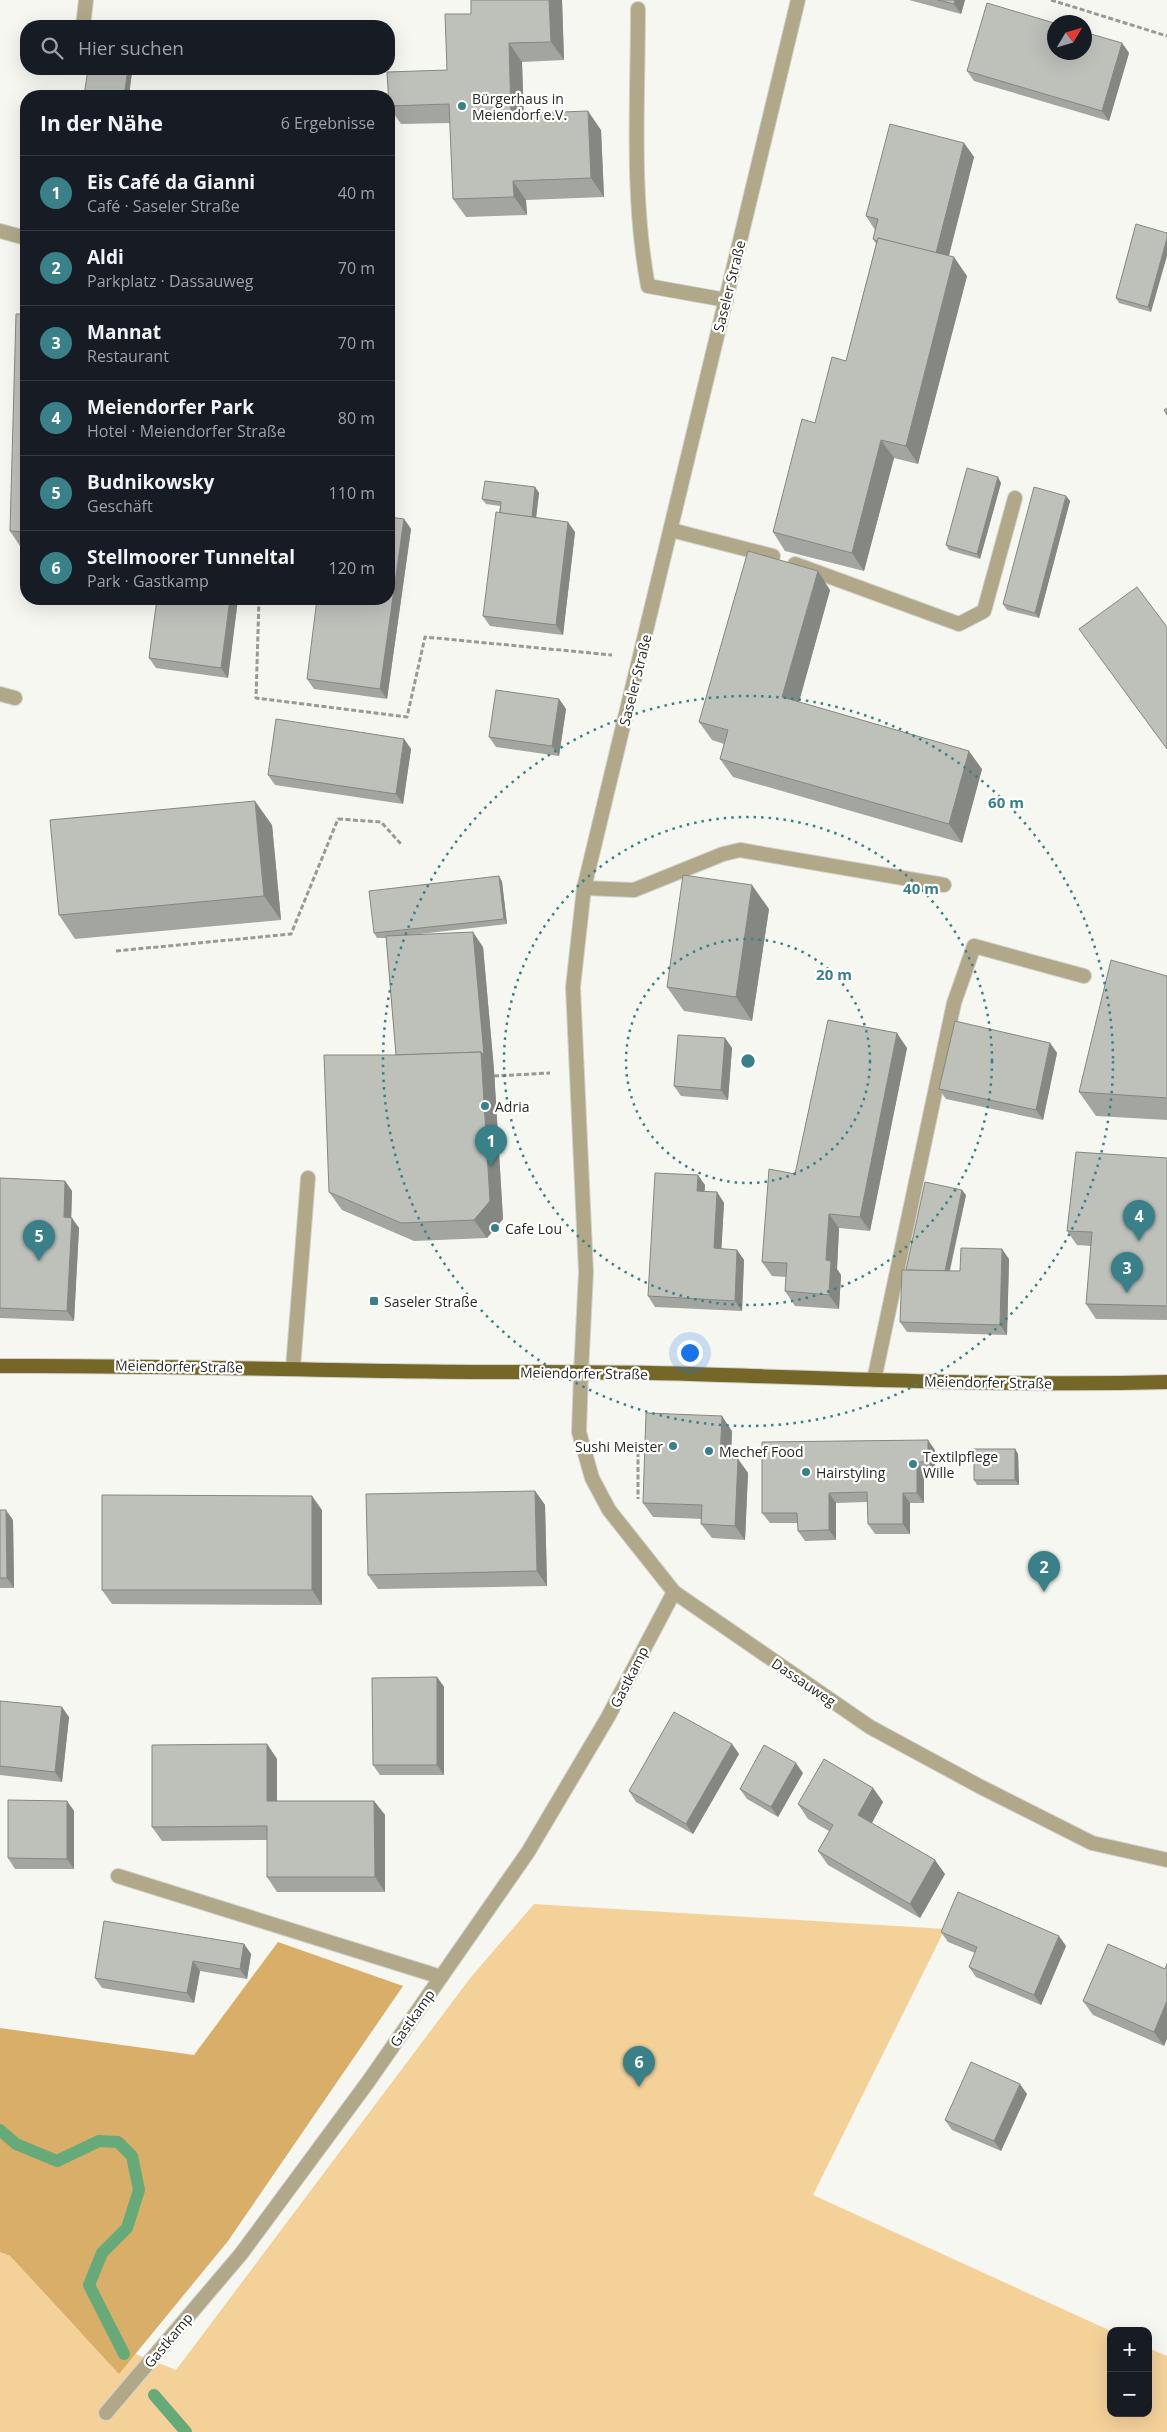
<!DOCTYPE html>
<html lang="de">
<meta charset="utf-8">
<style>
:root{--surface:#171b24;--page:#20242c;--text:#f1f3f6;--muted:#9ea1a6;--line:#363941;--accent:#398089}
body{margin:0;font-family:"Open Sans",sans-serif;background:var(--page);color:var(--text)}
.controls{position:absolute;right:15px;bottom:15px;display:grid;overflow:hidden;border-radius:10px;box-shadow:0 5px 20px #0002}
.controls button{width:45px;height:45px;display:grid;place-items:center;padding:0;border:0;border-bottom:1px solid var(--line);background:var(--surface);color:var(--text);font:25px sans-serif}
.compass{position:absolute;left:1047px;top:15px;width:45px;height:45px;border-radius:50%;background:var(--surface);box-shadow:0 5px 20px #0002;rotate:52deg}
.you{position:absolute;left:689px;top:1352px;width:18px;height:18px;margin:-12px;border:4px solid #fff;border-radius:50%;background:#1a73e8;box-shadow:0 0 0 8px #1a73e833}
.badge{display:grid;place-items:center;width:32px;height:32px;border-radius:50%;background:var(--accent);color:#fff;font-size:16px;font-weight:700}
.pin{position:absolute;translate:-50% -41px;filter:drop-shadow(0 1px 2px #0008)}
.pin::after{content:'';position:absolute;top:26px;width:18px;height:15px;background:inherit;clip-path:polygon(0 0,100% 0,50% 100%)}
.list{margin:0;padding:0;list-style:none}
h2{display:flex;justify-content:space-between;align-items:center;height:65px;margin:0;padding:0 20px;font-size:21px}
h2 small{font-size:16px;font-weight:400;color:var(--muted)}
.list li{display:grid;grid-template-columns:32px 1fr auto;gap:15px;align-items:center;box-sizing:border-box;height:75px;padding:0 20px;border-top:1px solid var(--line)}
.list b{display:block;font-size:19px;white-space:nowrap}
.list p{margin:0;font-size:16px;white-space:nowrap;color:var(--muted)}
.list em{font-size:16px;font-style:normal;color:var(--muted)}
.icon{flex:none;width:28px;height:28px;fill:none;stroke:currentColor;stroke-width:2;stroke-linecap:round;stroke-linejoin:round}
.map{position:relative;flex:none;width:1167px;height:2432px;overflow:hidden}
.search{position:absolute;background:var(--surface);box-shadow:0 5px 20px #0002;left:20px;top:20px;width:375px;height:55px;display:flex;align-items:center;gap:12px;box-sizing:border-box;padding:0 18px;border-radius:20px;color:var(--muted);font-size:19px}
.panel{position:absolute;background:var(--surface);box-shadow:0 5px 20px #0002;left:20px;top:90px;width:375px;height:515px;border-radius:20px}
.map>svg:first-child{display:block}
.green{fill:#f5d19a}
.forest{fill:#d8ae69}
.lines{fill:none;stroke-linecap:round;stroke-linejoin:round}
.stream{stroke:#67aa79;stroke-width:12}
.service-casing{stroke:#d1d2cc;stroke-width:16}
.minor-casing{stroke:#d1d2cc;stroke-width:16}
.tertiary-casing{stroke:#d1d2cc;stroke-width:16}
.primary-casing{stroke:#d1d2cc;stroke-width:16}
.path{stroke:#999a95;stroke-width:3;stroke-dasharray:5 2.5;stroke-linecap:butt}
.service{stroke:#b0a888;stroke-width:14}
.minor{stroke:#b0a888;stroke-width:14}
.tertiary{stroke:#b0a888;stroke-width:14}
.primary{stroke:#756727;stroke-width:14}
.wall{fill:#a3a6a0}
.shaded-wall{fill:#848782}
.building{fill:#bdc1ba;stroke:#848782}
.ring{fill:none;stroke:#398089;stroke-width:2.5;stroke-dasharray:2.5 5}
.poi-dot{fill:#398089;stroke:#fffffe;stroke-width:2}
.labels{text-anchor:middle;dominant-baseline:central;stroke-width:4.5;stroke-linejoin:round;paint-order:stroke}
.poi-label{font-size:14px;fill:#292927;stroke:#fffffe;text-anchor:start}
.street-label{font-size:14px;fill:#292927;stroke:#fffffe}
.centre{fill:#398089;stroke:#fffffe;stroke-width:2.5}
.ring-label{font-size:15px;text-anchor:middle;font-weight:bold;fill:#398089;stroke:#fffffe;stroke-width:4.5;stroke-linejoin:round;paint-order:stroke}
</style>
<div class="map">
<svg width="1167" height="2432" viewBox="0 0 1167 2432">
<rect width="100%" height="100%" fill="#f6f7f0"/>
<path class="green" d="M534,1904L945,1929L813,2195L1111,2331V2413H1148V2348L1167,2356V2432H0V2252L10,2256L80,2332L176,2370L471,1977Z"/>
<path class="forest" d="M278,1942L403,1986L228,2241L119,2374L10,2256L0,2252V2028L194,2055Z"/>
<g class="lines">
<g class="stream">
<path d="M0,2130L16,2144L57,2161L99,2141L118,2142L132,2156L139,2190L127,2228L102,2253L89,2285L124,2354"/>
<path d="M154,2395L186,2432"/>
</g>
<g class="service-casing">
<g id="service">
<path d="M638,9C638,101 631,195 648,286L726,300"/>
<path d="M83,26L86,0"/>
<path d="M0,231L26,238"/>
<path d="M671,530L773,556"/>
<path d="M795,564L959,624L984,611L1015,498"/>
<path d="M0,694L15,698"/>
<path d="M584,888L634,890L723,854L740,850L944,885"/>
<path d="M293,1368L308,1178"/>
<path d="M874,1380L954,1003L974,946L1084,976"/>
<path d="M118,1876L441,1977"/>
</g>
</g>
<g class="minor-casing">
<g id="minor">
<path d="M581,1373L579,1432L592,1478L609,1510L674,1592L870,1727L979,1786L1092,1843L1167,1860"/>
<path d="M106,2413L241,2254L368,2082L528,1852L608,1717L674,1592"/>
</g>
</g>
<g class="tertiary-casing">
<path id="tertiary" d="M581,1373L586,1272L573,987L584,888L798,0"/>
</g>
<g class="primary-casing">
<path id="primary" d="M0,1366C131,1365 262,1369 393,1371C493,1373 592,1371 692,1374C850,1379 1009,1386 1167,1382"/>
</g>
<g class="path">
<path d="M1051,0L1167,36"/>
<path d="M259,599L256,698L407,717L425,637L612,655"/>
<path d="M116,951L291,934L338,819L381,822L401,844"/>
<path d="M494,1076L550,1073"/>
<path d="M638,1452V1499"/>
</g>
<use href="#service" class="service"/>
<use href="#minor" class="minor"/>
<use href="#tertiary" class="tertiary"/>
<use href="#primary" class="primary"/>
</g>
<g class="wall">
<path d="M562,0L564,60L522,62L524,114L601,130L604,197L526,200L527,215L466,217L453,199L450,123L401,124L389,107V96L447,70L471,14Z"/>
<path d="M909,0H965L961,14Z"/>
<path d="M1122,43L1129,53L1109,121L974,81L967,71Z"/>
<path d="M964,143L974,157L949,256L967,276L918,464L894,458L864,571L785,551L773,532L815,423L846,361L876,244L873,239L875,230L866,216Z"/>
<path d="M1136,224L1151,312L1119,303L1116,298Z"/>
<path d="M26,314V546H20L10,531Z"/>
<path d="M1001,483L980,559L949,550L946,545Z"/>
<path d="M535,487L539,493L536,517L575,532L563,635L490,626L483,616L500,506L486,504L482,499Z"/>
<path d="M1066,496L1070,501L1039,618L1007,610L1003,604Z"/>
<path d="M404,519L411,529L387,699L314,689L307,679Z"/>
<path d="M830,590L799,702L982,769L962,843L733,777L720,759L724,744L712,740L699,722Z"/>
<path d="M157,599H238L228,678L156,668L149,658Z"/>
<path d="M559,699L566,709L559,756L496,747L489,737Z"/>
<path d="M404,739L411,749L403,804L275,785L268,775Z"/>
<path d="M272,825L281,920L75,939L59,915Z"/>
<path d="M499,876L502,882L507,924L411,935L483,947L494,1070L503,1219L487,1238L414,1241L342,1210L329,1192L396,1055L386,938H377L374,933Z"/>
<path d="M769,909L752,1021L684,1011L667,987Z"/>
<path d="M1167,976V1120L1096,1116L1079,1092Z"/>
<path d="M725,1038L732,1048L728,1100L681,1096L674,1086Z"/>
<path d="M1050,1043L1057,1053L1043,1120L946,1099L939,1089Z"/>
<path d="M907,1048L870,1231L839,1228L837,1269L841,1275L839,1309L795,1306L785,1291L786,1277L772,1276L762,1262L795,1174Z"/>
<path d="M1167,1158V1320L1096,1319L1086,1304L1091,1246L1077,1245L1067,1231Z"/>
<path d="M0,1178L65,1181L72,1191L71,1218L79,1228L74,1321L0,1318Z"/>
<path d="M705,1185L704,1192H717L724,1203L721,1249L737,1250L744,1260L742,1311L655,1307L648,1296Z"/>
<path d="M966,1195L950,1271H960L1009,1259L1007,1335L907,1332L900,1322L906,1270Z"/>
<path d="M732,1431L731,1459H738L748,1473L745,1540L712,1538L701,1524L702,1519L653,1517L643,1503Z"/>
<path d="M1015,1449L1018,1454L1019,1485H977L974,1480Z"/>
<path d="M935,1450V1472H924V1503H910V1534H875L868,1524L867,1502L836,1503V1540L805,1541L798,1531V1523H770L762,1513Z"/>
<path d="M535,1491L545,1505L547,1586L378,1589L368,1575Z"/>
<path d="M0,1510L13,1520L14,1588H0Z"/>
<path d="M322,1510V1605L112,1604L102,1590Z"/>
<path d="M437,1677L444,1687V1775H380L373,1765Z"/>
<path d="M0,1701L69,1717L62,1782L0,1775Z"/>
<path d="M267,1744L277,1759V1801H374L385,1815V1892H277L267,1877V1840L162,1841L152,1827Z"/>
<path d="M732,1744L739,1754L693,1834L636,1802L629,1791Z"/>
<path d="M803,1773L778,1817L747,1799L740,1789Z"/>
<path d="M873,1788L883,1802L872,1823L945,1874L920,1918L828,1865L818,1851L829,1831L808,1819L798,1804Z"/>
<path d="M67,1801L74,1811V1869H15L8,1858Z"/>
<path d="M941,1932L1066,1946L1041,2005L976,1977L969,1967L975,1953L948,1942Z"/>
<path d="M244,1944L251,1954L247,1979L200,1971L194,2003L102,1988L95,1978Z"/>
<path d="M1108,1944L1164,2046L1093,2015L1083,2001Z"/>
<path d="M1027,2094L1001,2151L952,2130L945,2120Z"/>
</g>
<g class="shaded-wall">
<path d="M549,0H562L564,60L551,42Z"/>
<path d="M955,0H965L961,14L954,4Z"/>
<path d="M509,43L522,62L524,132L511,114Z"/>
<path d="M1122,43L1129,53L1109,121L1102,111Z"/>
<path d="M128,69L132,73L129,96H124Z"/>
<path d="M588,111L601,130L604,197L591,178Z"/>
<path d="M964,143L974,157L945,270L935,256Z"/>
<path d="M513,181L526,200L527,215L514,197Z"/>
<path d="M1167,238V256L1151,312L1148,307Z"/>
<path d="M954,257L967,276L918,464L906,446Z"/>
<path d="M881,440L894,458L864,571L852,553Z"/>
<path d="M998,477L1001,483L980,559L977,554Z"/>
<path d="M535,487L539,493L535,527L531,522Z"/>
<path d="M1066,496L1070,501L1039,618L1035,613Z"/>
<path d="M404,519L411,529L387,699L380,689Z"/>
<path d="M568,522L575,532L563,635L556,625Z"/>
<path d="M818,571L830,590L795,716L782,697Z"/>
<path d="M230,599H238L228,678L221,668Z"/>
<path d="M559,699L566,709L559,756L552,746Z"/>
<path d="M404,739L411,749L403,804L396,794Z"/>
<path d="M969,751L982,769L962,843L949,824Z"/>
<path d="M255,801L272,825L281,920L264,896Z"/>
<path d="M499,876L502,882L507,924L504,919Z"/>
<path d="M752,885L769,909L752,1021L736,997Z"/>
<path d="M473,932L483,947L494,1070L503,1219L487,1238L474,1220Z"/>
<path d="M897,1033L907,1048L870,1231L860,1217Z"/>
<path d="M725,1038L732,1048L728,1100L721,1090Z"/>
<path d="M1050,1043L1057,1053L1043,1120L1036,1110Z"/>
<path d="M698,1175L705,1185L704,1201L697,1191Z"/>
<path d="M65,1181L72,1191L71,1227L64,1217Z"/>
<path d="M962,1190L966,1195L947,1281L944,1276Z"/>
<path d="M717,1192L724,1203L721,1258L714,1248Z"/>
<path d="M829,1214L839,1228L837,1269L841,1275L839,1309L829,1295L826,1260Z"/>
<path d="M72,1218L79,1228L74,1321L67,1311Z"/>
<path d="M1002,1249L1009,1259L1007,1335L1000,1325Z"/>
<path d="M737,1250L744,1260L742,1311L735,1301Z"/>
<path d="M722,1416L732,1431L730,1473L720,1458Z"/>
<path d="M928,1440L935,1450V1472L928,1462Z"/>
<path d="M1015,1449L1018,1454L1019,1485L1015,1480Z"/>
<path d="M738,1459L748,1473L745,1540L735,1526Z"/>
<path d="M917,1462L924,1472V1503L917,1493Z"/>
<path d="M535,1491L545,1505L547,1586L537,1571Z"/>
<path d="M829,1493L836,1503V1540L829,1530Z"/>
<path d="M903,1493L910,1503V1534L903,1524Z"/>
<path d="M312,1496L322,1510V1605L312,1590Z"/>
<path d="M6,1510L13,1520L14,1588L7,1578Z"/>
<path d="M437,1677L444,1687V1775L437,1765Z"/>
<path d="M62,1707L69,1717L62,1782L55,1772Z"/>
<path d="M267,1744L277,1759V1816L267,1801Z"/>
<path d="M732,1744L739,1754L693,1834L686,1824Z"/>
<path d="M796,1763L803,1773L778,1817L771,1807Z"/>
<path d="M873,1788L883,1802L868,1830L858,1815Z"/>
<path d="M67,1801L74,1811V1869L67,1859Z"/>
<path d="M374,1801L385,1815V1892L375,1877Z"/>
<path d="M935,1860L945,1874L920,1918L910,1904Z"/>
<path d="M1059,1936L1066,1946L1041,2005L1034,1995Z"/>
<path d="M244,1944L251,1954L247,1979L240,1969Z"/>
<path d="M193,1961L200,1971L194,2003L187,1993Z"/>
<path d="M1167,2001V2039L1164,2046L1154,2032Z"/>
<path d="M1020,2084L1027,2094L1001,2151L994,2141Z"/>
</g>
<g class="building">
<path d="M471,0H549L551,42L509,43L511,114L588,111L591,178L513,181L514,197L453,199L449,104L389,106L387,72L447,70L445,14H471Z"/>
<path d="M938,0H955L954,4Z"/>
<path d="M987,3L1054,23V52H1084V32L1122,43L1102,111L967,71Z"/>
<path d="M88,69H128L124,96H84Z"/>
<path d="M890,124L964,143L936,253L878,238L877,241L873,239L878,219L866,216Z"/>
<path d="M1136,224L1167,233V238L1148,307L1116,298Z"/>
<path d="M878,238L954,257L906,446L881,440L852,553L773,532L802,419L815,423L832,357L846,361Z"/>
<path d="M16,314H26V532L10,531Z"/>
<path d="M1167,408V415L1164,410Z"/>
<path d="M967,468L998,477L977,554L946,545Z"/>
<path d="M485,481L535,487L532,517L500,513L501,502L482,499Z"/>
<path d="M1034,487L1066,496L1035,613L1003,604Z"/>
<path d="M496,512L568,522L556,625L483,616Z"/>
<path d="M389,517L404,519L380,689L307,679L317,599H389Z"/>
<path d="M748,551L818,571L782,697L969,751L949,824L720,759L728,730L699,722Z"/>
<path d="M1137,587L1167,627V749L1079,629Z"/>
<path d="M157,599H230L221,668L149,658Z"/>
<path d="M496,690L559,699L552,746L489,737Z"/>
<path d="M276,719L404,739L396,794L268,775Z"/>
<path d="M255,801L264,896L59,915L50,820Z"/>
<path d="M683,875L752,885L736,997L667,987Z"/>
<path d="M499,876L504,919L374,933L369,891Z"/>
<path d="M473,932L484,1055L481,1052L396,1055L386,936Z"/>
<path d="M1111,960L1167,976V1098L1079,1092Z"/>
<path d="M828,1020L897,1033L860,1217L829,1214L826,1260L831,1261L829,1295L785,1291L787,1263L762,1262L769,1169L795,1174Z"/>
<path d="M955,1021L1050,1043L1036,1110L939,1089Z"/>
<path d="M678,1035L725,1038L721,1090L674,1086Z"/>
<path d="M481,1052L490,1201L474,1220L401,1223L329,1192L324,1055H394Z"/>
<path d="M1076,1152L1167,1158V1306L1086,1304L1092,1232L1067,1231Z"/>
<path d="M655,1173L698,1175L697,1191L717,1192L714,1248L737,1250L735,1301L648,1296Z"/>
<path d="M0,1178L65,1181L64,1217L72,1218L67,1311L0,1308Z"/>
<path d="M925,1182L962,1190L945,1271L906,1270Z"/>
<path d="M961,1248L1002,1249L1000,1325L900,1322L902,1270L960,1271Z"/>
<path d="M646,1413L722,1416L720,1458L738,1459L735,1526L701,1524L702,1505L643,1503Z"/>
<path d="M928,1440V1462H917V1493H903V1524H868L867,1492L829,1493V1530L798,1531L797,1513H762V1442Z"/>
<rect x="974" y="1449" width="41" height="31"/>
<path d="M535,1491L537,1571L368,1575L366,1494Z"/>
<path d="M102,1495L312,1496V1590H102Z"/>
<path d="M0,1510H6L7,1578H0Z"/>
<path d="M437,1677V1765H373L372,1678Z"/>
<path d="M0,1701L62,1707L55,1772L0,1766Z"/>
<path d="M674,1712L732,1744L686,1824L629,1791Z"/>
<path d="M267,1744V1801H374L375,1877H267V1826L152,1827V1745Z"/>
<path d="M764,1745L796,1763L771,1807L740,1789Z"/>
<path d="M824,1759L873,1788L858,1815L935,1860L910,1904L818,1851L833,1825L798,1804Z"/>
<path d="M8,1800L67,1801V1859L8,1858Z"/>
<path d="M958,1892L1059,1936L1034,1995L969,1967L977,1947L941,1932Z"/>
<path d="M104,1921L244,1944L240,1969L193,1961L187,1993L95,1978Z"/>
<path d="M1108,1944L1165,1969L1167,1964V2001L1154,2032L1083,2001Z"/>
<path d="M971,2062L1020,2084L994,2141L945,2120Z"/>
</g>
<g class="ring">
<circle cx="748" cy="1061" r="122"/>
<circle cx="748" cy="1061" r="244"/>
<circle cx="748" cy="1061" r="365"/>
</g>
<g class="poi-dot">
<circle cx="462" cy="106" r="5"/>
<circle cx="485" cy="1106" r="5"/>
<circle cx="495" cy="1228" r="5"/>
<rect x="369" y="1296" width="10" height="10" rx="2.5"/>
<circle cx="673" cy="1446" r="5"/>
<circle cx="709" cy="1451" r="5"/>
<circle cx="913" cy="1464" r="5"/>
<circle cx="806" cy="1472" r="5"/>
</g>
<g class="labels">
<g class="poi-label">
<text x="472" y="98">Bürgerhaus in<tspan x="472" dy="16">Meiendorf e.V.</tspan></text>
<text x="495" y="1106">Adria</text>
<text x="505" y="1228">Cafe Lou</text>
<text x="384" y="1301">Saseler Straße</text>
<text x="663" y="1446" text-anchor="end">Sushi Meister</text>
<text x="719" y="1451">Mechef Food</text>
<text x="923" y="1456">Textilpflege<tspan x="923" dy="16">Wille</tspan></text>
<text x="816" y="1472">Hairstyling</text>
</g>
<g class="street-label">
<text transform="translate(729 286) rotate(-76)">Saseler Straße</text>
<text transform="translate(635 680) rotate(-76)">Saseler Straße</text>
<text transform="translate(179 1366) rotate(1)">Meiendorfer Straße</text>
<text transform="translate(584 1373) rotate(1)">Meiendorfer Straße</text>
<text transform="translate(988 1382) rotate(1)">Meiendorfer Straße</text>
<text transform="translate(629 1677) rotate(-63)">Gastkamp</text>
<text transform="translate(804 1682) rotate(34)">Dassauweg</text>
<text transform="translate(412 2018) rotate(-55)">Gastkamp</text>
<text transform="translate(168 2340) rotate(-50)">Gastkamp</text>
</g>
</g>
<circle cx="748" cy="1061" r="8" class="centre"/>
<g class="ring-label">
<text x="1006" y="808">60 m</text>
<text x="921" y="894">40 m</text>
<text x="834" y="980">20 m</text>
</g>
</svg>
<div class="controls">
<button>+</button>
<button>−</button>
</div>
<svg class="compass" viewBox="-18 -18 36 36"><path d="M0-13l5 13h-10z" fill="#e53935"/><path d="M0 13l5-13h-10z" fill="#9ea1a6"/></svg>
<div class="you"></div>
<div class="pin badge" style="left:491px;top:1166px">1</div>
<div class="pin badge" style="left:1044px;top:1592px">2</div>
<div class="pin badge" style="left:1127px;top:1293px">3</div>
<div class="pin badge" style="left:1139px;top:1241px">4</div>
<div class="pin badge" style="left:39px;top:1261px">5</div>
<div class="pin badge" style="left:639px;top:2087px">6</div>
<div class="search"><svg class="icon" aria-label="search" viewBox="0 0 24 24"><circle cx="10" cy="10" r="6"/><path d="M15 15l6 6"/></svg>Hier suchen</div>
<section class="panel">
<h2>In der Nähe<small>6 Ergebnisse</small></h2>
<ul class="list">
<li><span class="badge">1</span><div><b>Eis Café da Gianni</b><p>Café · Saseler Straße</p></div><em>40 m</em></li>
<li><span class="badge">2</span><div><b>Aldi</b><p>Parkplatz · Dassauweg</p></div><em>70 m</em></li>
<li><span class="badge">3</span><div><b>Mannat</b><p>Restaurant</p></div><em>70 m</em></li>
<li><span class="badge">4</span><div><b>Meiendorfer Park</b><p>Hotel · Meiendorfer Straße</p></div><em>80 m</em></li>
<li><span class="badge">5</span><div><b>Budnikowsky</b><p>Geschäft</p></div><em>110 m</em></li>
<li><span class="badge">6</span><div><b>Stellmoorer Tunneltal</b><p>Park · Gastkamp</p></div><em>120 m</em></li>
</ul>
</section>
</div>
